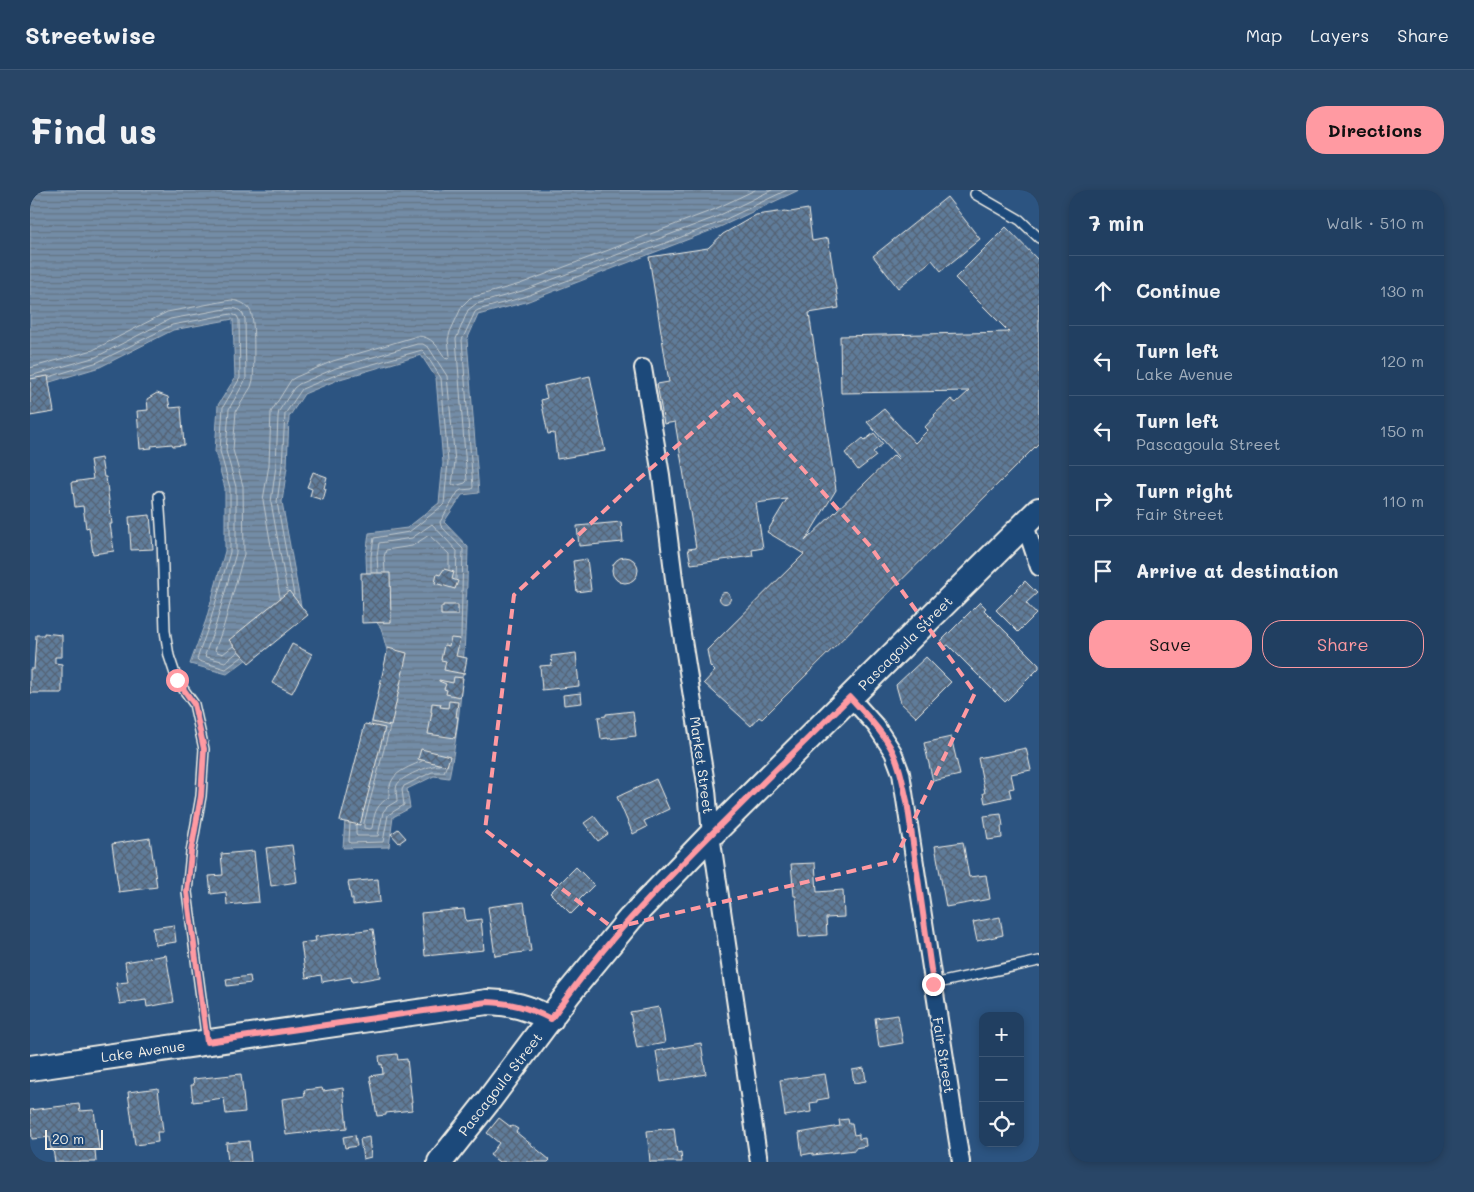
<!DOCTYPE html>
<meta charset="utf-8">
<style>
:root{--surface:#213f61;--page:#294667;--text:#f1f3f6;--muted:#a2afbd;--line:#3e5876;--accent:#ff9aa2}
body{margin:0;font-family:Mali,sans-serif;background:var(--page);color:var(--text)}
.controls{position:absolute;right:15px;bottom:15px;display:grid;overflow:hidden;border-radius:10px;box-shadow:0 2px 8px #0003}
.controls button{width:45px;height:45px;display:grid;place-items:center;padding:0;border:0;border-bottom:1px solid var(--line);background:var(--surface);color:var(--text);font:25px sans-serif}
.scale{position:absolute;left:15px;bottom:12px;width:58px;box-sizing:border-box;padding-left:5px;border:2px solid #f4f1e8;border-top:0;font-size:14px;line-height:18px;white-space:nowrap;color:#f4f1e8;-webkit-text-stroke:4px #1f4a7a;paint-order:stroke}
.stop{position:absolute;width:15px;height:15px;margin:-11px;border:4px solid #ff9aa2;border-radius:50%;background:#fff}
.stop.end{background:#ff9aa2;border-color:#fff;box-shadow:0 1px 5px #0008}
.list{margin:0;padding:0;list-style:none}
h2{display:flex;justify-content:space-between;align-items:center;height:65px;margin:0;padding:0 20px;font-size:21px}
h2 small{font-size:16px;font-weight:400;color:var(--muted)}
.list li{display:grid;grid-template-columns:32px 1fr auto;gap:15px;align-items:center;box-sizing:border-box;height:70px;padding:0 20px;border-top:1px solid var(--line)}
.list b{display:block;font-size:19px;white-space:nowrap}
.list p{margin:0;font-size:16px;white-space:nowrap;color:var(--muted)}
.list em{font-size:16px;font-style:normal;color:var(--muted)}
.actions{display:flex;gap:10px;padding:15px 20px}
.actions a{flex:1;padding:11px 0;border:1px solid var(--accent);border-radius:20px;text-align:center;font-size:18px;color:var(--accent)}
.actions .main{background:var(--accent);color:#111}
.icon{flex:none;width:28px;height:28px;fill:none;stroke:currentColor;stroke-width:2;stroke-linecap:round;stroke-linejoin:round}
.map{position:relative;flex:none;width:1009px;height:972px;overflow:hidden;border-radius:20px}
header{display:flex;align-items:center;gap:30px;box-sizing:border-box;height:70px;padding:0 25px;background:var(--surface);border-bottom:1px solid var(--line)}
header strong{font-size:24px}
nav{display:flex;gap:28px;margin-inline-start:auto;font-size:18px}
.intro{display:flex;align-items:center;justify-content:space-between;box-sizing:border-box;height:120px;padding:0 30px}
h1{margin:0;font-size:35px}
.button{padding:12px 22px;border-radius:20px;background:var(--accent);color:#111;font-size:18px;font-weight:700}
main{display:flex;gap:30px;padding:0 30px}
aside{flex:1;background:var(--surface);border-radius:20px;box-shadow:0 2px 8px #0003}
.map>svg:first-child{display:block}
.water{fill:url(#water-rules);stroke:#a7b4c0}
.lines{fill:none;stroke-linecap:round;stroke-linejoin:round}
.shore{stroke:#c0c9ce;stroke-width:1}
.building{fill:url(#building-cross-hatch);stroke:#f4f1e8}
.lane-casing{stroke:#f4f1e8;stroke-width:12}
.street-casing{stroke:#f4f1e8;stroke-width:20}
.secondary-casing{stroke:#f4f1e8;stroke-width:28}
.lane{stroke:#1f4a7a;stroke-width:9}
.street{stroke:#1f4a7a;stroke-width:16}
.secondary{stroke:#1f4a7a;stroke-width:24}
.route{stroke:#ff9aa2;stroke-width:6}
.marked{fill:none;stroke:#ff9aa2;stroke-width:4;stroke-dasharray:10 6;stroke-linejoin:round}
.labels{text-anchor:middle;dominant-baseline:central;stroke-width:4.5;stroke-linejoin:round;paint-order:stroke}
.street-label{font-size:14px;fill:#f4f1e8;stroke:#1f4a7a}
</style>
<header>
<strong>Streetwise</strong>
<nav><a>Map</a><a>Layers</a><a>Share</a></nav>
</header>
<div class="intro"><h1>Find us</h1><a class="button">Directions</a></div>
<main>
<div class="map">
<svg width="1009" height="972" viewBox="0 0 1009 972">
<defs>
<pattern id="water-rules" width="6" height="5" patternUnits="userSpaceOnUse" patternTransform="scale(1.25)"><rect width="6" height="5" fill="#738ca6"/><path d="M0 2.5h6" fill="none" stroke="#647484"/></pattern>
<pattern id="building-cross-hatch" width="8" height="8" patternUnits="userSpaceOnUse" patternTransform="scale(1.25)"><rect width="8" height="8" fill="#5e7b9a"/><path d="M0 0l8 8M0 8l8-8" fill="none" stroke="#556474"/></pattern>
</defs>
<rect width="100%" height="100%" fill="#2c5481"/>
<filter id="ink" filterUnits="userSpaceOnUse"><feTurbulence type="fractalNoise" baseFrequency=".02" numOctaves="2"/><feDisplacementMap in="SourceGraphic" scale="10" xChannelSelector="R" yChannelSelector="G"/><feConvolveMatrix kernelMatrix="1 2 1 2 8 2 1 2 1" color-interpolation-filters="sRGB"/></filter>
<g filter="url(#ink)">
<path class="water" d="M0,0H769L690,37L496,112L448,125L437,150L449,303L432,305L414,332L438,357C436,433 434,513 419,588L404,586L377,599L380,618L363,627L359,657L313,658L315,630L359,468L351,438L338,421L336,366L339,343L377,338L409,313L413,273L406,188L391,165L310,189L274,204L259,227L257,277L252,312L273,427L197,484L160,474L176,430L195,361V298L185,262L188,215L205,188L203,129L143,140L70,177L0,198Z"/>
<g class="lines">
<g class="shore">
<path d="M0,178L63,160L137,122L201,110C210,111 217,114 221,122C225,132 224,177 223,190L221,197L206,221L203,260L213,296L214,364L194,435L185,460L187,462L193,464L203,456"/>
<path d="M0,186L66,167L140,129L201,118C208,118 213,122 215,129L216,189L199,219L196,261L206,297V363L186,434L175,465L177,467L195,472L208,462"/>
<path d="M19,187L68,172L142,135L201,124L207,126L209,130L210,188L193,217L190,261L200,298V362L180,432L167,469L169,471L196,479L212,467"/>
<path d="M348,382L347,366L349,353L382,348L402,334L427,361L426,389"/>
<path d="M355,382L354,367L356,360L382,356L399,345L419,364V379"/>
<path d="M257,401L241,312L246,276L248,226L249,221L264,198L269,194L306,178L387,154H393L399,158L417,186L425,272L422,294L425,296L435,293L437,291L426,149L438,120L446,114L492,101L686,27L742,0"/>
<path d="M264,405L247,312L252,276L255,224L272,199L308,184L392,160L395,163L411,188L418,272L414,314L411,317L379,342L344,348L341,366V382"/>
<path d="M250,407L233,310L239,275L241,222L261,190L266,187L303,171L387,146C402,146 408,157 415,168L418,169L420,166L418,150L420,142L432,116L440,108L490,94L683,20L725,0"/>
<path d="M431,448L433,359L411,336L410,332L428,302L431,300L442,299L443,297L432,150L445,122L448,120L494,107L688,33L757,0"/>
<path d="M360,537L334,633V638L340,639L342,638C345,622 345,617 359,607C358,583 373,580 392,571"/>
<path d="M320,634L319,651L320,653L353,652L358,625L374,615L372,600L374,596L402,582H414L416,577"/>
<path d="M326,635V644L327,646H348L353,622L357,617L367,611C367,606 365,600 367,595C370,587 400,575 409,575"/>
</g>
</g>
<g class="building">
<path d="M917,7L950,49L911,81L902,70L868,98L843,66Z"/>
<path d="M778,19L782,51L798,48L809,118L779,123L806,300L775,351L864,265L868,269L869,268L837,232L854,219L885,253L898,240L895,237L905,226L904,225L921,209L926,213L939,201L811,203L810,146L979,142L925,88L976,37L1009,71V253L732,529L729,527L721,536L674,493L685,481L680,476L677,460L774,364L737,342L757,309L726,313L733,358L722,360L723,366L661,374L658,359L666,358L645,232L634,234L627,194L639,192L619,67L678,58L693,44L726,25L755,21L760,22Z"/>
<path d="M18,186L24,222L0,226V189Z"/>
<path d="M560,186L575,261L527,269L524,243L518,244L511,210L517,208L514,196Z"/>
<path d="M127,203L138,207L140,218L151,217L154,255L143,256L142,254L121,256L122,258L110,259L107,221L118,220L117,209Z"/>
<path d="M844,243L853,254L843,262L846,266L828,280L815,263L833,248L835,250Z"/>
<path d="M71,268L74,287H76L82,334H80L84,361L63,364L59,337L56,338L53,316L45,317L42,292L63,289L60,270Z"/>
<path d="M283,282L297,287L294,298L296,299L293,310L280,306L282,299L277,297Z"/>
<path d="M120,325L123,359L101,360L99,327Z"/>
<path d="M591,332L593,352L549,356L547,336Z"/>
<circle cx="595" cy="380" r="13"/>
<path d="M557,369L561,400L547,402L543,371Z"/>
<path d="M414,379L424,382L422,389L428,391L425,399L405,393L407,384L410,385Z"/>
<path d="M331,383H360L361,432L332,433Z"/>
<path d="M995,391L1007,403L996,413L1006,424L988,442L966,420Z"/>
<path d="M259,401L278,425L219,473L199,450Z"/>
<circle cx="695" cy="408" r="5.5"/>
<path d="M950,412L956,418L954,420L1009,475V478L975,512L918,455L915,457L910,452Z"/>
<path d="M413,415H428V425H411V417H413Z"/>
<path d="M14,443L32,445V467H25V473L32,474V503H0V479H4L6,445H14Z"/>
<path d="M421,448L430,449L426,466L437,468L434,484L414,480L416,471L411,470L414,455L419,456Z"/>
<path d="M262,454L282,464L262,503L242,493Z"/>
<path d="M358,458L377,463L361,536L342,532Z"/>
<path d="M546,463L549,496L512,500L510,476L522,475L521,466Z"/>
<path d="M896,467L921,492L886,527L871,513L866,495Z"/>
<path d="M424,487L433,488L430,507L416,504L417,500L414,499L416,494L409,491V490L423,493Z"/>
<path d="M551,503L552,513L534,515L533,505Z"/>
<path d="M419,511L428,512L426,527H428L425,548L398,544L402,522H401L402,513L411,514L410,517L418,518Z"/>
<path d="M603,521L606,546L578,549V548L571,549L568,527L576,526V524Z"/>
<path d="M335,534L355,538L330,635L310,631Z"/>
<path d="M921,547L930,585L903,591L894,553Z"/>
<path d="M996,558L1001,580L981,584L984,598L979,599L981,607L955,613L953,603H955L948,568Z"/>
<path d="M391,559L420,566L417,576L388,569Z"/>
<path d="M626,589L639,619L614,631L617,637L603,644L587,607Z"/>
<path d="M971,624L973,636H971L972,648L958,650L954,626Z"/>
<path d="M564,626L578,644L568,651L554,633Z"/>
<path d="M368,639L376,648L369,653L361,644Z"/>
<path d="M120,648L127,697L89,702L82,654Z"/>
<path d="M933,652L939,687L956,685L960,709L916,717L905,656Z"/>
<path d="M262,655L267,692L241,696L236,658Z"/>
<path d="M224,661L229,712L197,715L196,702L181,704L179,686L193,685L191,664Z"/>
<path d="M785,673L787,702L813,700L814,727L796,728L797,745L769,747L766,706H764L761,674Z"/>
<path d="M546,677L564,695L549,710L552,713L541,724L520,703Z"/>
<path d="M348,689L350,712L323,715V709H321L320,703L318,692Z"/>
<path d="M494,712L501,761L465,766L458,717Z"/>
<path d="M434,719L436,731L451,729L454,760L395,766L391,723Z"/>
<path d="M970,727L973,745L947,751L943,732Z"/>
<path d="M144,735L146,752L125,755L123,738Z"/>
<path d="M343,739L350,787L322,792L321,787L292,792L291,785L276,788L271,753L286,751L285,747Z"/>
<path d="M136,765L144,812L117,817L116,810L90,814L86,793L98,792L95,772Z"/>
<path d="M220,786L221,793L197,796L196,789Z"/>
<path d="M629,817L635,853L607,858L600,822Z"/>
<path d="M868,825L873,853L849,857L845,828Z"/>
<path d="M671,853L676,884L631,892L626,861Z"/>
<path d="M367,864L368,870L377,869L382,912H381L382,920L356,923V925L347,926L340,886L353,884L352,874L350,875L349,866Z"/>
<path d="M834,878L836,891L824,893L822,880Z"/>
<path d="M211,884L215,922L196,924L194,908L163,912L161,895H164L163,889Z"/>
<path d="M795,884L799,908L787,910V912L780,913L781,922L755,926L750,890Z"/>
<path d="M128,898L133,942H127L128,952L105,955L98,902Z"/>
<path d="M292,898L293,901L313,898L317,938L256,945L252,909L275,906L274,900Z"/>
<path d="M49,914L50,921L64,920L69,960H65L66,972H25L23,959H21L20,947L2,949L0,920Z"/>
<path d="M469,928L481,937L483,936L488,939L486,942L520,970L518,972H469L460,965L469,953L457,943Z"/>
<path d="M818,929L819,934H822L824,945L829,944V949L835,948L836,956L825,958V960L783,965V963L772,965L769,943L810,936L809,930Z"/>
<path d="M644,938L647,963L651,962L652,972H620L617,941Z"/>
<path d="M325,945L327,956L315,958L313,947Z"/>
<path d="M339,947L341,967L333,969L330,949Z"/>
<path d="M219,951L221,972H198L196,953Z"/>
</g>
<g class="lines">
<g class="lane-casing">
<g id="lane">
<path d="M945,4L990,30L1009,48"/>
<path d="M129,306L132,349L135,441L139,466L147,490L164,514L174,559L171,606L161,662L157,702L177,852"/>
<path d="M903,794L1009,771"/>
</g>
</g>
<g class="street-casing">
<g id="street">
<path d="M613,178L631,285L647,413L677,600L681,645L729,972"/>
<path d="M995,335L1009,377"/>
<path d="M820,507L846,536L863,562L871,583L931,972"/>
</g>
</g>
<g class="secondary-casing">
<g id="secondary">
<path d="M0,878L457,812C483,813 497,817 521,829"/>
<path d="M410,972L459,910L539,803L600,729L681,645L1009,320"/>
</g>
</g>
<use href="#lane" class="lane"/>
<use href="#street" class="street"/>
<use href="#secondary" class="secondary"/>
</g>
</g>
<g class="lines" filter="url(#ink)">
<path class="route" d="M147,490L164,514L174,559L171,606L161,662L157,702L177,852L457,812C483,813 497,817 521,829C546,794 572,760 601,728C671,652 746,580 820,507C835,524 853,542 863,562C871,578 873,595 877,611L903,794"/>
</g>
<path class="marked" d="M707,204L840,356L945,503L864,671L583,738L455,640L484,405L604,293Z"/>
<g class="labels">
<g class="street-label">
<text transform="translate(875 453) rotate(-45)">Pascagoula Street</text>
<text transform="translate(672 575) rotate(82)">Market Street</text>
<text transform="translate(113 861) rotate(-8)">Lake Avenue</text>
<text transform="translate(914 865) rotate(81)">Fair Street</text>
<text transform="translate(470 894) rotate(-52)">Pascagoula Street</text>
</g>
</g>
</svg>
<div class="controls">
<button>+</button>
<button>−</button>
<button><svg class="icon" aria-label="locate" viewBox="0 0 24 24"><circle cx="12" cy="12" r="6"/><path d="M12 2v4M12 18v4M2 12h4M18 12h4"/></svg></button>
</div>
<div class="scale">20 m</div>
<div class="stop" style="left:147px;top:490px"></div>
<div class="stop end" style="left:903px;top:794px"></div>
</div>
<aside>
<h2>7 min<small>Walk · 510 m</small></h2>
<ul class="list">
<li><svg class="icon" aria-label="ahead" viewBox="0 0 24 24"><path d="M12 20V5M6 11l6-6 6 6"/></svg><div><b>Continue</b></div><em>130 m</em></li>
<li><svg class="icon" aria-label="left" viewBox="0 0 24 24"><path d="M17 20v-9H6M10 6l-5 5 5 5"/></svg><div><b>Turn left</b><p>Lake Avenue</p></div><em>120 m</em></li>
<li><svg class="icon" aria-label="left" viewBox="0 0 24 24"><path d="M17 20v-9H6M10 6l-5 5 5 5"/></svg><div><b>Turn left</b><p>Pascagoula Street</p></div><em>150 m</em></li>
<li><svg class="icon" aria-label="right" viewBox="0 0 24 24"><path d="M7 20v-9h11M14 6l5 5-5 5"/></svg><div><b>Turn right</b><p>Fair Street</p></div><em>110 m</em></li>
<li><svg class="icon" aria-label="arrive" viewBox="0 0 24 24"><path d="M6 21V4h12l-3 4 3 4H6"/></svg><div><b>Arrive at destination</b></div></li>
</ul>
<div class="actions"><a class="main">Save</a><a>Share</a></div>
</aside>
</main>
